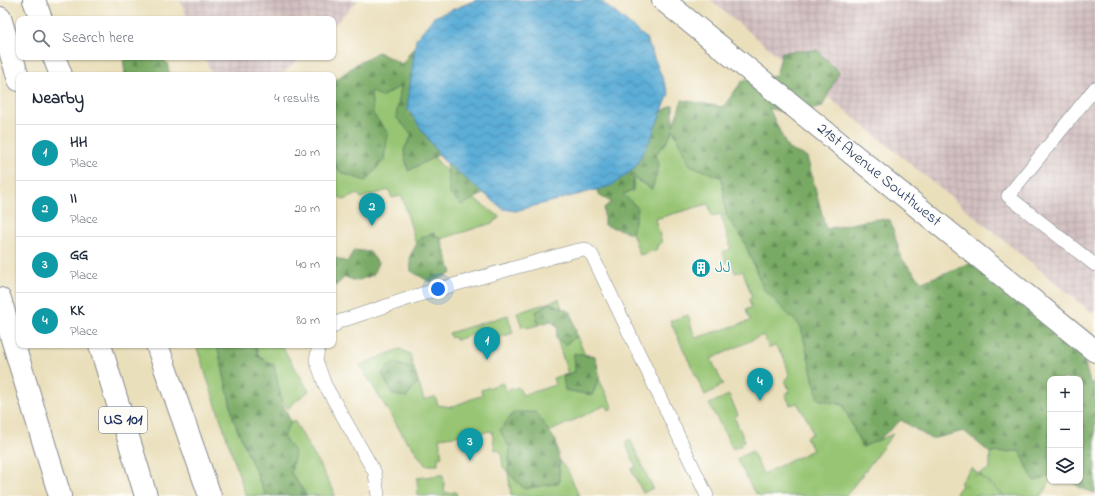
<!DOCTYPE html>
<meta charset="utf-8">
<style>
:root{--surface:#fff;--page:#f2f2f3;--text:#1f2937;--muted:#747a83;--line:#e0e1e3;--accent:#111827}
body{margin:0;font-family:"Indie Flower",sans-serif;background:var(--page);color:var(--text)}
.controls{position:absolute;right:12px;bottom:12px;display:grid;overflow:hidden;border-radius:8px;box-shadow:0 1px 3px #0004}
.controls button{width:36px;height:36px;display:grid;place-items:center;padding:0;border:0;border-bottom:1px solid var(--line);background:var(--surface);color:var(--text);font:20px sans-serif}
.you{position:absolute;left:438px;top:289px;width:14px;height:14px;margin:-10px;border:3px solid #fff;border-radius:50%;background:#1a73e8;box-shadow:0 0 0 6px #1a73e833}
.badge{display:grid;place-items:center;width:26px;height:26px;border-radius:50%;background:var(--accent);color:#fff;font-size:13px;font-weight:700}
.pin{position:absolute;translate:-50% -33px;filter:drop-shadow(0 1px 2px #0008)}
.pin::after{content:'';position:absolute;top:21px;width:14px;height:12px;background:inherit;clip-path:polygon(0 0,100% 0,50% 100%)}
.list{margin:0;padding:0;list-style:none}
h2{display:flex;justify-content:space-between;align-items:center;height:52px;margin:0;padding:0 16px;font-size:17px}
h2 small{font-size:13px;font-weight:400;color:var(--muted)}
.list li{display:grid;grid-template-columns:26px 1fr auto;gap:12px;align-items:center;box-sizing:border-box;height:56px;padding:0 16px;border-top:1px solid var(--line)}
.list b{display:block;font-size:15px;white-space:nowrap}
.list p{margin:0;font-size:13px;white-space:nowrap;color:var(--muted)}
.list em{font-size:13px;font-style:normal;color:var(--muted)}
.icon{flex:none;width:22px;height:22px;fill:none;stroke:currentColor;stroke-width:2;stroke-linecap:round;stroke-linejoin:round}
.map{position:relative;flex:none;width:1095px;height:496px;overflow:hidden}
.search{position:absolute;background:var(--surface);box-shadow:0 1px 3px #0004;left:16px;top:16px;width:320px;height:44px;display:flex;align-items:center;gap:10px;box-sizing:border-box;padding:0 14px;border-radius:8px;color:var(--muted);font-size:15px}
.panel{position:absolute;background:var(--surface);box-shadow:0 1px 3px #0004;left:16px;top:72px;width:320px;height:276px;border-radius:8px}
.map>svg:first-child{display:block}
.industrial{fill:url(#industrial-grid)}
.green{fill:#97c573;stroke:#597a68}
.forest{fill:url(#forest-firs);stroke:#4a6c62}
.park{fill:url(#park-tufts);stroke:#597a68}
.water{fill:url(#water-waves);stroke:#3c6e9a}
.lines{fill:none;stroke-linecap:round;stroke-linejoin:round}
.lane-casing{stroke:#82878c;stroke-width:14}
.street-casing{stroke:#82878c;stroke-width:24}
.highway-casing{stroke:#82878c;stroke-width:24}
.lane{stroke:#fff;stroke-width:13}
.street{stroke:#fff;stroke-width:22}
.highway{stroke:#fff;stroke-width:22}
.labels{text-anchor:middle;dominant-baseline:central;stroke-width:3;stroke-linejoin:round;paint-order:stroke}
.shield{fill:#fdfcf7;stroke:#5f6c8c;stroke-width:1}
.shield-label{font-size:15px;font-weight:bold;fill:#1b2f5e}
.street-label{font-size:16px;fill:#1b2f5e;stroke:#fdfcf7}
.culture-label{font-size:16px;fill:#0d838f;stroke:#fdfcf7;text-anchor:start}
</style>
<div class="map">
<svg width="1095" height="496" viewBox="0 0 1095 496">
<defs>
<pattern id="industrial-grid" width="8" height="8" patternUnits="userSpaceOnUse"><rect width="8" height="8" fill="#d2bfc0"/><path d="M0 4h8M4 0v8" fill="none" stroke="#b4a4a7"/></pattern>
<pattern id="forest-firs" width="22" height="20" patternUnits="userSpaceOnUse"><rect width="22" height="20" fill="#79aa65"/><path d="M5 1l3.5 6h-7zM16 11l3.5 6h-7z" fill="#628b56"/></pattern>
<pattern id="park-tufts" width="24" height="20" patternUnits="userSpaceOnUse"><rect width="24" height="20" fill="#97c573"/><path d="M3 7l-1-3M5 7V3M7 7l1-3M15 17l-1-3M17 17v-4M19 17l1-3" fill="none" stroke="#7aa062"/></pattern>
<pattern id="water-waves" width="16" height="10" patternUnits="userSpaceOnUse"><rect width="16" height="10" fill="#5cadd7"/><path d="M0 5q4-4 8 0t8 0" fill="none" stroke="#4b8db2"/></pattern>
</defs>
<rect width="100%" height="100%" fill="#fdfcf7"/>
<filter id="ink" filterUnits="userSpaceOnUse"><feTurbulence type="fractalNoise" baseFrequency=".025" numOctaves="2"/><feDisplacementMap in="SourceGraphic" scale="8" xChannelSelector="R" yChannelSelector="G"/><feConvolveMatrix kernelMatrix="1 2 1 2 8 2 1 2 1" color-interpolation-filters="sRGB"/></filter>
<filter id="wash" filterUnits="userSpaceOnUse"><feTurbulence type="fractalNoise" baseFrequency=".012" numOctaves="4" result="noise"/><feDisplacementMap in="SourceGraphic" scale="16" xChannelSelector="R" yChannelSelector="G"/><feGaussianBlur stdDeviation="0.9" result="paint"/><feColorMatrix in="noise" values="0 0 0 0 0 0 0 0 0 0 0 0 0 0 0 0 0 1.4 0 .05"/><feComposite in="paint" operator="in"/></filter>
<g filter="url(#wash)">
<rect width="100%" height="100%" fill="#eadfbb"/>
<g class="industrial">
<path d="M180,0H358L333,26V19H188Z"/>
<path d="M710,0H1095V315Z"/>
<path d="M204,57H301L281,75H216L210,70Z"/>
</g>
<g class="green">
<path d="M401,86L397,116L412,135L404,150L408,171L434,157L448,173L449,193L462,205L473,198L500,217L492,223L441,239L433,233L420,238L416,244L402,196L392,198L389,190L361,198L358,194L344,200L333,193V162L340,172L366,181L383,160L388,134L373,114L370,90Z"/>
<path d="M672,128L690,165L722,178L726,215L744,241L764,290L801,327L818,399L843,405L862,447L893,434L846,496H760L754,492L737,459L752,451L763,474L813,450L806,437L812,434L810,424L797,403L790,405L785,394L790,392L785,380L789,377C788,366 783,354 775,346L769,348L763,335L711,359L723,384L718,386L719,388L705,395L670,321L688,315L695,338L750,321L746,309L751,308L749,299L752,298L743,271L735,273L731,261L726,263L723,252L731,249L721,214L712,216L708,204L655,219L662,243L657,245L658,249L640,255L632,233L638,208L622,194L633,191V178L652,189L659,166L656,154L667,142Z"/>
<path d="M559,299L562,308L550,303L536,312L538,325L527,328L526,326L522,327L517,313Z"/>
<path d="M508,315L513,333L492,340L489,330L456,340L454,337L451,338L449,333Z"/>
<path d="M556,336L565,345L577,336L585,355L574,354L575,372L568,374Z"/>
<path d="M196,345H216L219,353L234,421L266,496H246Z"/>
<path d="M255,345H281L309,391L292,404L288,409L281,398L274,365L259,357Z"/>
<path d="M400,349L410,354L413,366L410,369L382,374L393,395L407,397L418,381L424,400L435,397L438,405L451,407L482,395L481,390L503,383L505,391L518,387L523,395L555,385L553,378L563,375L565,390L592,395L599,379L613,408L609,410L606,405L549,432L535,412L500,430L510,449L508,472L559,483V460L568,471L579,496H511L508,472L503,467L501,451L495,450L492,431L439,438L442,457L438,458V465H425L409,442H407L360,365Z"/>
<path d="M729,395L738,415L734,417L745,441L741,442L742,445L733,449L709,404Z"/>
<path d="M294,420L333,489L335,496H305V493L291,473L295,452L283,437L291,422Z"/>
<path d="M630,439L653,488L643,493L631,469L636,467L625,442Z"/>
<path d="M1020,451L1034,481L1050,476L1047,488L1041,496H1005L979,474L990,469V453Z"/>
<path d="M440,475H443L445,493L456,492L457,496H418L417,478Z"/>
</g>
<g class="forest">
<path d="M416,44L442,153L408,171L404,150L412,135L396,117L401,86L381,97L371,91L373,114L388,133L384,160L366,181L340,172L333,162V82L358,63L378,52L402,64Z"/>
<path d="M817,50L839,72L822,107L792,115L769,108L788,149L807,157L826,229L876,219L890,220L902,259L922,282L970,263L1080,343L1090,383H1095V493L1082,489L1071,481H1080V379H1050V476L1034,481L1020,451L990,453L964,431L931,439L901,420L877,441L862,447L843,405L818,399L801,327L764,290L744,241L726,215L722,178L690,165L673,129L667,142L656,154L659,166L652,189L633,178V191L623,194L638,208L632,233L604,225V208L611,202L600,196L589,175L658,114L673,105V126L682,100L723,107L743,80L776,76L782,52Z"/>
<path d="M123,57H161L167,63L170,75H125Z"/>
<path d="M447,161L489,191L462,205L449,193Z"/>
<path d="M433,233L441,239L452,273L430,282L411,271L410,256L420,238Z"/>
<path d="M354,250L370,252L378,263L373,275L356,281L345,277L333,288V257L347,262Z"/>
<path d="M550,303L571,312L577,336L565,345L556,337L558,327L551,321L538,325L536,312Z"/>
<path d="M216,345H255L259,357L274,365L282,403L291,422L283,437L295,452L291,473L305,493V496H266L234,421L219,353Z"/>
<path d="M574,353L595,356L600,376L592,395L565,390L563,375L575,372Z"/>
<path d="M393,362L410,368L413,366L418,381L407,397L393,395L382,374Z"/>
<path d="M514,412H535L556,441L559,460V483L524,489L508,472L510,449L500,430Z"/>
</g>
<path class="park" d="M971,468L1005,496H954L962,485L960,483Z"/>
<path class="water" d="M476,0H600L646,38L669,94L650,140L634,169L611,186L515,211L503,209L442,159L407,108L416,39L434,17Z"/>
</g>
<g filter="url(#ink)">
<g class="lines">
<g class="lane-casing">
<g id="lane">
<path d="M1095,88L1008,196L1095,265"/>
<path d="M333,327L338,322L425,293L574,251L585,249L592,255L707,496"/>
<path d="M319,345L316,360L325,385L375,473L378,496"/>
</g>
</g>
<g class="street-casing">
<path id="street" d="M663,0L1095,351"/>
</g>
<g class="highway-casing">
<g id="highway">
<path d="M34,0L41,19"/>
<path d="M0,18L19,80"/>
<path d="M54,57L61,75"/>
<path d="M0,299L60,496"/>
<path d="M100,345L146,496"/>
<path d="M157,345L210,496"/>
</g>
</g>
<use href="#lane" class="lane"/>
<use href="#street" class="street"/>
<use href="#highway" class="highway"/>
</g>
</g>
<defs>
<g id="building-disc" transform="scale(1)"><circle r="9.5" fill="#0f9aa8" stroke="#fdfcf7"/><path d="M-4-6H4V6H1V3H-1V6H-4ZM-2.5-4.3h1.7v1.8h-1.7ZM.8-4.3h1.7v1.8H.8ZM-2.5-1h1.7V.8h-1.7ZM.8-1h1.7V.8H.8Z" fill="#fff"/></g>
</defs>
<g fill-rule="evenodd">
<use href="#building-disc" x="701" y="268"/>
</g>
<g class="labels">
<rect class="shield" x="99" y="407" width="48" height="26" rx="3"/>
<g class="shield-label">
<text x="123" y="420">US 101</text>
</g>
<g class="street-label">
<text transform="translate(879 175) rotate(39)">21st Avenue Southwest</text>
</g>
<g class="culture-label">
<text x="715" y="268">JJ</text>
</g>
</g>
</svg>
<div class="controls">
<button>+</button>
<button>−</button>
<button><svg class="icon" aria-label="layers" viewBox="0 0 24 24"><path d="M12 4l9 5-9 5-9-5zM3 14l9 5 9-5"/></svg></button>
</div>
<div class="you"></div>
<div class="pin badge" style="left:487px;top:360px;background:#0f9aa8">1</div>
<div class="pin badge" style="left:372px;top:226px;background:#0f9aa8">2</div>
<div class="pin badge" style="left:470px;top:461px;background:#0f9aa8">3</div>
<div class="pin badge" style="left:760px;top:401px;background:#0f9aa8">4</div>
<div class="search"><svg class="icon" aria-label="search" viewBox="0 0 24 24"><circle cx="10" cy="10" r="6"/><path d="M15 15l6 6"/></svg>Search here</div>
<section class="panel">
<h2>Nearby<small>4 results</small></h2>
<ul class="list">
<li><span class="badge" style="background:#0f9aa8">1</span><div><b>HH</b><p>Place</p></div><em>20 m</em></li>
<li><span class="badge" style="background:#0f9aa8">2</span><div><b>II</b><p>Place</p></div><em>20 m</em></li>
<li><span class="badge" style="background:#0f9aa8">3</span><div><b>GG</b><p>Place</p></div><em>40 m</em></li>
<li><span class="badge" style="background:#0f9aa8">4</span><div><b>KK</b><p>Place</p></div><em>80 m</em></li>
</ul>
</section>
</div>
